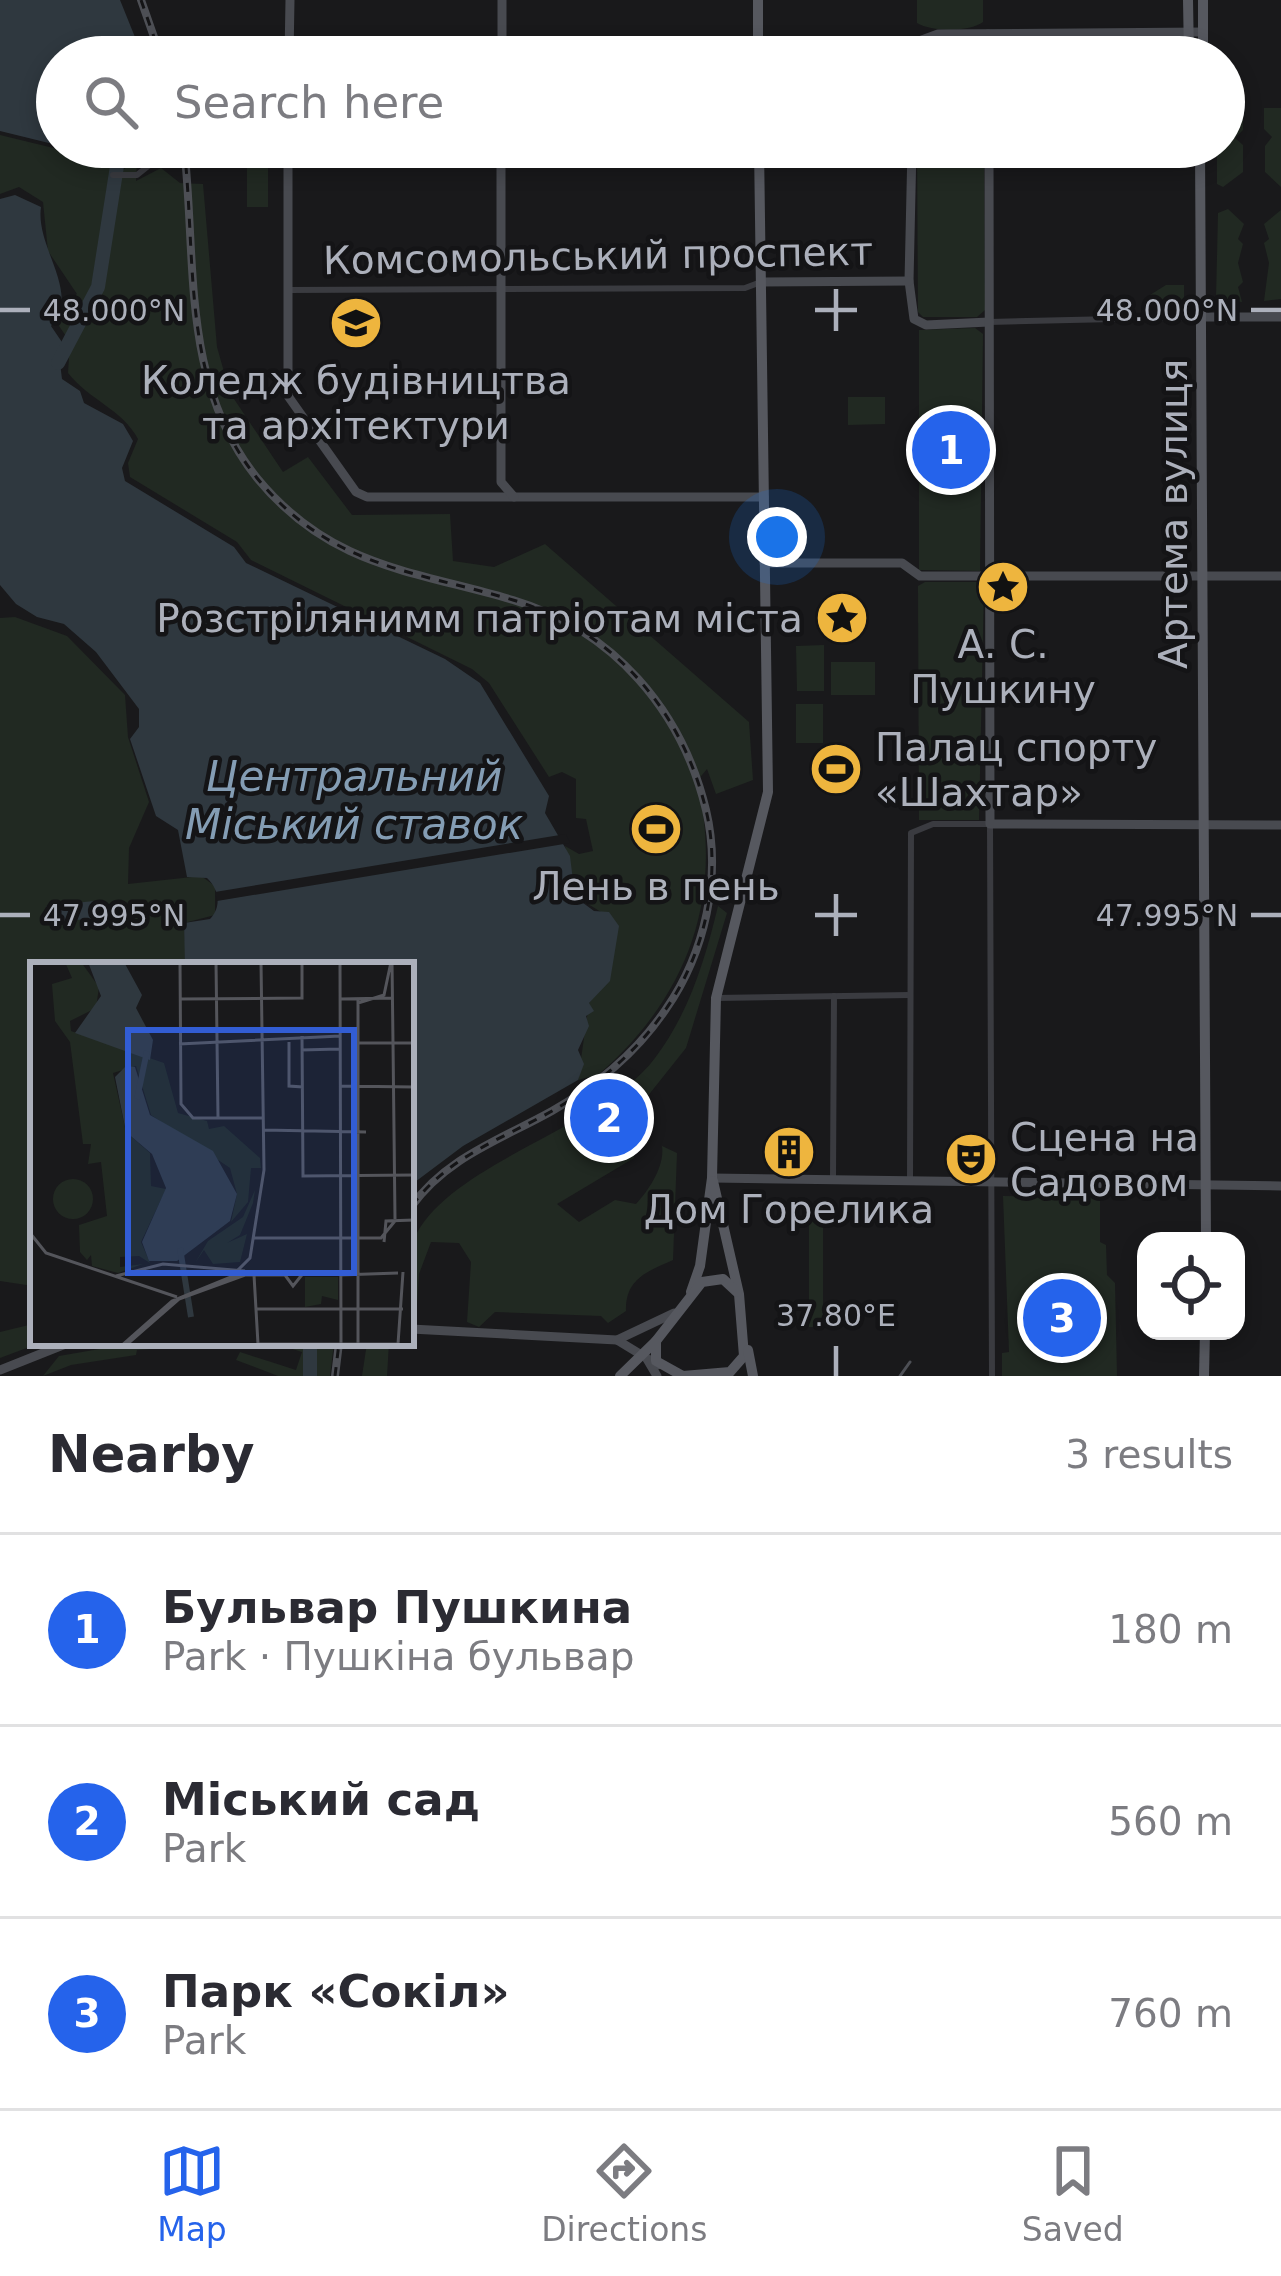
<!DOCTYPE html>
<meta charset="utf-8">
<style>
:root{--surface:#fff;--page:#f7f7f7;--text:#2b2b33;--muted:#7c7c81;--line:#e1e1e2;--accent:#2563eb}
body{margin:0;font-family:"DejaVu Sans",sans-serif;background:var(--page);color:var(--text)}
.controls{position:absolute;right:36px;bottom:36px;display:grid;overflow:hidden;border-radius:24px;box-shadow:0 6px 18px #0003}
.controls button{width:108px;height:108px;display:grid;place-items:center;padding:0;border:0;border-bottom:3px solid var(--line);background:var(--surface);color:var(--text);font:60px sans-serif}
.you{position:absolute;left:777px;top:537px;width:42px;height:42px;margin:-30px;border:9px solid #fff;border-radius:50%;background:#1a73e8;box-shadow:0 0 0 18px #1a73e833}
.badge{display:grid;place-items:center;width:78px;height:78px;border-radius:50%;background:var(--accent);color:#fff;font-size:39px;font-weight:700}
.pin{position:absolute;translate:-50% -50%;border:6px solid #fff;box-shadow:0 3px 12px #0006}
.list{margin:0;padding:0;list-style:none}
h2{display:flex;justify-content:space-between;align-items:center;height:156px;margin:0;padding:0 48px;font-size:51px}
h2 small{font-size:39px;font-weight:400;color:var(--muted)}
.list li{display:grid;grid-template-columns:78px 1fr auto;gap:36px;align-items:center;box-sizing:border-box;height:192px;padding:0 48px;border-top:3px solid var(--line)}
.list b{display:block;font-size:45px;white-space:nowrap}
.list p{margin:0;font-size:39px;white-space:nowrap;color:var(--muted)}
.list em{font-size:39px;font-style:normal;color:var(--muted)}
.icon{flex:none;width:66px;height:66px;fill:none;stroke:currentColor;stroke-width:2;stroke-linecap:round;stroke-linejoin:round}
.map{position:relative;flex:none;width:1281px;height:1376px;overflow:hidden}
.search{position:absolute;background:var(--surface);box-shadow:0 6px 18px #0003;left:36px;right:36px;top:36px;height:132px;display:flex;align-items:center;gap:30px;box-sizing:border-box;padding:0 42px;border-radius:66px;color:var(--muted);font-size:45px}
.sheet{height:732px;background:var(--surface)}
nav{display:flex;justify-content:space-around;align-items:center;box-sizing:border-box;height:168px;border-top:3px solid var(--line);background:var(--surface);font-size:33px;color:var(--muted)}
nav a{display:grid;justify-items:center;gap:6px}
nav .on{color:var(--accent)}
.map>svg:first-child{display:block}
.green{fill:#212922}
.water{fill:#2f383f}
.pier{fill:#19191b}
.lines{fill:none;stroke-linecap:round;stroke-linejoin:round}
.river{stroke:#2f383f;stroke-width:14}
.street{stroke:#3a3b40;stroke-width:6}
.secondary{stroke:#484a50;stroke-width:9}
.primary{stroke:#56585f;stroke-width:10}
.tram{stroke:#4d4f55;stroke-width:3}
.rail-casing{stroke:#4d4f55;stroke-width:8}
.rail{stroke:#141416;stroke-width:3;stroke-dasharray:9;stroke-linecap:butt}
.ticks{fill:none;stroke:#acb0bb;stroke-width:4.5}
.labels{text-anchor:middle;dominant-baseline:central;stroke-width:9;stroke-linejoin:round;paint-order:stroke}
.street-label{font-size:39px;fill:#acb0bb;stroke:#141416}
.poi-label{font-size:39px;fill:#acb0bb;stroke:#141416}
.water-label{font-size:42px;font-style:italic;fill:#849db4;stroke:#141416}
.inset-river{fill:none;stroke:#2f383f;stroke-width:6}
.inset-road{fill:none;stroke:#54555b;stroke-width:3}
.view{fill:#325dd4;fill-opacity:0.15;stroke:#325dd4;stroke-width:6}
.inset-edge{fill:none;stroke:#acb0bb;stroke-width:6}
.ticks-label{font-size:30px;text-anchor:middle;fill:#acb0bb;stroke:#141416;stroke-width:9;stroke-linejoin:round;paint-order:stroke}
</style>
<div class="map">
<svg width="1281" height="1376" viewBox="0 0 1281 1376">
<rect width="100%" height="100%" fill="#19191b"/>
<g class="green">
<path d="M917,0H983V22C970,32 932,32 917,23Z"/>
<path d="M1166,43L1171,47L1168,57H1135L1127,50L1131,44Z"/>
<path d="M1264,108H1281V187L1265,172V146L1272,137L1264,129Z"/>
<path d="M1243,110V130L1235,138L1243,145V172L1223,187L1217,184V147H1224V114Z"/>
<path d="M0,135L111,162L120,172L137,160L136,181L161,168L180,183L203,184L217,347L230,393L283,472L308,457L352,515L450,514L453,561L494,567L545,544L749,722L753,780L716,794L707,769L697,781C726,904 683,1007 586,1085L589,1077L578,1080L589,1003L611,972L614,920L575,896L565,846L579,854L593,851L586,819L576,818V779L562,772L549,777L489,683L472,669L251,560L237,542L130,477L128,463L138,439C122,409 89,400 68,373L70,342L59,326L64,304L77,294L48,251L43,202L19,187L0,194Z"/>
<path d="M917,147H984L985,310L977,317H923L918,312Z"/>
<rect x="247" y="162" width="21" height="45"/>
<path d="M1228,209L1244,224L1238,239L1243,244L1238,263L1243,282L1238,287L1242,302L1216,299L1218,213Z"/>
<path d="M1281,210V299L1264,301L1269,263L1264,243L1269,239L1264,224Z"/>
<path d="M1166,285H1184V308H1150V295Z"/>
<path d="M919,330L975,328L983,334L980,571L919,570Z"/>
<path d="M848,397H885V424L848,425Z"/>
<path d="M925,582H978L984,587L979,820H919L918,586Z"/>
<path d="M15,617L67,636L125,695L128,737L149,802L129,848L128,884L201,876L215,886V915L184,923L186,965H33V1286L0,1281V618Z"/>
<path d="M824,645V691H797L796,646Z"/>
<rect x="831" y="662" width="44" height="33"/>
<rect x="796" y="704" width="27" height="39"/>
<path d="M718,906L727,913L686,1048L639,1107L634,1158L557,1204L579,1222L615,1200L636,1204C649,1190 665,1166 662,1146L677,1153L673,1260C649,1271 625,1278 626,1311L608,1323L601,1316L495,1312L479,1327L467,1322L471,1262L459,1243L431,1242L419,1274L416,1321H411C411,1297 404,1260 414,1239C448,1163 602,1129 655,1058C689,1013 705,960 718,906Z"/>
<path d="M1003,1196L1100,1197V1242L1106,1245L1107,1275L1115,1283L1117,1376H1002V1353L1009,1352Z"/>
<rect x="809" y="1213" width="14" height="114"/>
<path d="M33,1324V1343H40L0,1358V1332Z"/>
<path d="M134,1343H229L137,1350L136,1355L71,1365L43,1376L59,1356Z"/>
<path d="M274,1343H334L330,1376H278L236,1360L240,1352L296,1370L302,1352Z"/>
<path d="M367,1343H389L387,1376H362Z"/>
</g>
<g class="water">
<path d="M0,0H120L143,57H57V145L0,131Z"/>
<path d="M63,147H140L119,170L115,160Z"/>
<path d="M15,195L41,207C35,248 82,293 51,326L66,348L60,363L62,379L80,391L84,403L123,424L133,441L122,468L125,481L234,547L246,563L445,659L480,683L549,796L545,813L570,856L575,897L594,911L609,912L619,926L610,981L589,1003L594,1011L586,1016L589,1026L578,1050L584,1064L578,1080L463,1146L411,1185V965H185L184,923L210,919C222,907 219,889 207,878L187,877L178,830L156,816L130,739L139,727V709L96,652L64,624L37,617L16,604L0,585V199Z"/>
<path d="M94,901L96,918L48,923L46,906Z"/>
</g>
<path class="pier" d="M566,834L570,843L217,901L215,892Z"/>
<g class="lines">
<g class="river">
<path d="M58,363L98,287L120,147"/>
<path d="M310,1343V1376"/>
</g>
<g class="street">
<path d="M113,175H137L172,147"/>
<path d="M288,290L745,288L761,282"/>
<path d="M989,322L1201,317"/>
<path d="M716,998L910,995"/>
<path d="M833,1177L834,996"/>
<path d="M910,1178L911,833L933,824H990L992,1376"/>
</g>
<g class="secondary">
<path d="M502,0V57"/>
<path d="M988,34V57"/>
<path d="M289,57L290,0"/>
<path d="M906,57L919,41L938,34L1203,32"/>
<path d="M288,147V396L356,492L367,497H764"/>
<path d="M501,147V482L514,497"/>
<path d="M912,147L909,281L914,319L926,325L989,322"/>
<path d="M989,147L990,824L1281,825"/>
<path d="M761,282L909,281"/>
<path d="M1201,317H1281"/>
<path d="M764,563H902L920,576H1281"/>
<path d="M712,1178L1281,1186"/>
<path d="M411,1329L617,1340L674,1313"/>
<path d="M617,1340L658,1365"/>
<path d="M647,1359L657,1376"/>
<path d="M0,1370L68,1343"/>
</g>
<g class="primary">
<path d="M758,0V57"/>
<path d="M1188,0L1189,57"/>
<path d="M1203,57V0"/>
<path d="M1200,147L1206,1241"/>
<path d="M691,1292L700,1266L712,1178L716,998L768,792L759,147"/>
<path d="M656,1341V1361L683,1376L730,1372L744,1356L739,1294L713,1181"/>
<path d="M748,1350L753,1376"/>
<path d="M620,1376L656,1341L702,1282L723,1279L737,1292"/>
<path d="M1204,1376L1205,1331"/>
</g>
<path class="tram" d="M900,1376L910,1362"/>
<g class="rail-casing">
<g id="rail">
<path d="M141,0L161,57"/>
<path d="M184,147C197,261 180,382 257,478C330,567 411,570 513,600C613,630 682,710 706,810C722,877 705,953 666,1009C637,1052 596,1086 552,1111C500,1140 447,1157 411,1207"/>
<path d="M335,1376L339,1343"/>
</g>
</g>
<use href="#rail" class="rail"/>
</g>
<path class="ticks" d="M836,289V331M0,310H30M815,310H857M1251,310H1281M836,894V936M0,915H30M815,915H857M1251,915H1281M836,1346V1376"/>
<defs>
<g id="university-disc" transform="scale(2.7)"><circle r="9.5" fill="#eeb53e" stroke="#141416"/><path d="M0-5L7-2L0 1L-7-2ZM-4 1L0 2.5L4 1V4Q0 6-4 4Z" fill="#111"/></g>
<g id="sight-disc" transform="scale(2.7)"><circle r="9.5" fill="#eeb53e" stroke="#141416"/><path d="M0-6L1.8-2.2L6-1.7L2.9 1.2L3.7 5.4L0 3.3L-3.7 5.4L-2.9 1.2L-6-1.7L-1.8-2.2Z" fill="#111"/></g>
<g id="stadium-disc" transform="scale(2.7)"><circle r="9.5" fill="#eeb53e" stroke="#141416"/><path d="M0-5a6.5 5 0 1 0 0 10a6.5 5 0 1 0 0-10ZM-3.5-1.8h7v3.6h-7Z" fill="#111"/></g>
<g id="building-disc" transform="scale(2.7)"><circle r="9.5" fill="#eeb53e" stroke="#141416"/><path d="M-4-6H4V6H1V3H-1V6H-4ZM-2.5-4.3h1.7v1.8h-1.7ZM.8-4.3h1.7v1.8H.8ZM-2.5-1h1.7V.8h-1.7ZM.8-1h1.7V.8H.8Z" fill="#111"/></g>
<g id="theatre-disc" transform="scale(2.7)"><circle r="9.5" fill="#eeb53e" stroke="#141416"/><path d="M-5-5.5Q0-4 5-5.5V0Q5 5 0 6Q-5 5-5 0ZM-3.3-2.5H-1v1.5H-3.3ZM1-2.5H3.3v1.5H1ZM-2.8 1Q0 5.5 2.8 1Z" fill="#111"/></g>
</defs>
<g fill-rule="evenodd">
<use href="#university-disc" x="356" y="323"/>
<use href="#sight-disc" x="1003" y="587"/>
<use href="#sight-disc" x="842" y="618"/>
<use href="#stadium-disc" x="836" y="769"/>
<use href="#stadium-disc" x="656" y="829"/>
<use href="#building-disc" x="789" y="1152"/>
<use href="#theatre-disc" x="971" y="1159"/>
</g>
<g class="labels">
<g class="street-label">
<text transform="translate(598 256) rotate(-1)">Комсомольський проспект</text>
<text transform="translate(1173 514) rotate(-90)">Артема вулиця</text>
</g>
<g class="poi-label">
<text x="356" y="380">Коледж будівництва<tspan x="356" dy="45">та архітектури</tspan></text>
<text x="803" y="618" text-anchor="end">Розстрілянимм патріотам міста</text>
<text x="1003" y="644">А. С.<tspan x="1003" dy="45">Пушкину</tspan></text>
<text x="875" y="747" text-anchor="start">Палац спорту<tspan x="875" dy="45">«Шахтар»</tspan></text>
<text x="656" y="886">Лень в пень</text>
<text x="1010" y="1137" text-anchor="start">Сцена на<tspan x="1010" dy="45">Садовом</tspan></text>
<text x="789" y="1209">Дом Горелика</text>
</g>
<g class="water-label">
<text x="354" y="776">Центральний<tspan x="354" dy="48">Міський ставок</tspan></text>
</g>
</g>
<g transform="translate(30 962)">
<rect width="384" height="384" fill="#19191b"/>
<path d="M35,0H51L69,25L66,46L40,59L41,69L134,101L148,151L177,159L179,167L194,164L230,196L231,206H221L218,240L201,260L207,232L200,206L121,153L106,104L83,111L96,170L120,191L121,224L136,227L111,280L120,301L109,294L90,295V305L113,302L88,311L62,304L61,293L57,298L50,290L49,263L77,254L71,200L58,202L61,182H53L40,80L25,59L22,22L42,16ZM23 237a20 20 0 1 1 40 0a20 20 0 1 1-40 0ZM225,228L223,241L210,273L197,281L217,272L210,300L183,302L174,288L165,301L178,279L213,255ZM275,315H308V338L292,334L291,342L275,345Z" fill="#212922"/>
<path d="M58,0H94L112,33L106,46L123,78L120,98L45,71L71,34ZM96,104L105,105L120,153L183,189L207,232L200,259L147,299H119L112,280L136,226L122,192L96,170L85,115Z" fill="#2f383f"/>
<path class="inset-river" d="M107,137L117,89M150,286L161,355"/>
<path class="inset-road" d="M150,0L151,142L163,156H233M186,0L188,155M310,0L311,382M362,0L363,81H384M150,37L272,36V0M310,37L363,36M328,37V382M272,74L273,214L384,213M259,80V124L273,125M327,81H363L365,257M149,82L310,74M271,88L309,87M310,124L384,125M233,168L336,170M0,271L16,291L147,335M224,276H351L365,259M354,280L356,259L384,258M224,313L228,382H368L373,310M310,313L368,311M86,314L133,302L215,309M225,347H373M91,384L142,339L201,315L220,296L234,208L231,0M94,384L138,344L144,339L154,335L207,314L215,312H268L271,314L263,324L255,313H215L149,337L95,384M328,384V41L354,33L361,0"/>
<path class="view" d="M98,68H324V311H98Z"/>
<rect width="384" height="384" class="inset-edge"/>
</g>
<g class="ticks-label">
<text x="114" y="321">48.000°N</text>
<text x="1167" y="321">48.000°N</text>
<text x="114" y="926">47.995°N</text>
<text x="1167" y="926">47.995°N</text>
<text x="836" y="1326">37.80°E</text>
</g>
</svg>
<div class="controls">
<button><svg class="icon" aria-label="locate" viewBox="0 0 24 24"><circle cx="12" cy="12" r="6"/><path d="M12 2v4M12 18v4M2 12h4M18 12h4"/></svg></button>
</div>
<div class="you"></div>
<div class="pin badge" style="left:951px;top:450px">1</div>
<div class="pin badge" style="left:609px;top:1118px">2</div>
<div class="pin badge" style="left:1062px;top:1318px">3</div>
<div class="search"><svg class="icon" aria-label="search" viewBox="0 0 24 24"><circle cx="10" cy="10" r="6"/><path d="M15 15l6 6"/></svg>Search here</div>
</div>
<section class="sheet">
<h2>Nearby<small>3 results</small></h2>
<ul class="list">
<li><span class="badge">1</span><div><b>Бульвар Пушкина</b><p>Park · Пушкіна бульвар</p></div><em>180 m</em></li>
<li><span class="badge">2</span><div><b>Міський сад</b><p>Park</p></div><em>560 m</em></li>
<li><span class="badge">3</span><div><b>Парк «Сокіл»</b><p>Park</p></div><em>760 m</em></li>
</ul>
</section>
<nav>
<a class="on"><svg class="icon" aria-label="map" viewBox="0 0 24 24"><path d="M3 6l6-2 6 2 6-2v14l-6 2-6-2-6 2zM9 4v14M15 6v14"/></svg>Map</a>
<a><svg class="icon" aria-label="directions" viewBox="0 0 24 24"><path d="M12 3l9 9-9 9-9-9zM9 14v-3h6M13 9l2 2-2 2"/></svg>Directions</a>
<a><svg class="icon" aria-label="saved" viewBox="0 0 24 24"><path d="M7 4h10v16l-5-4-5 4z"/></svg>Saved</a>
</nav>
